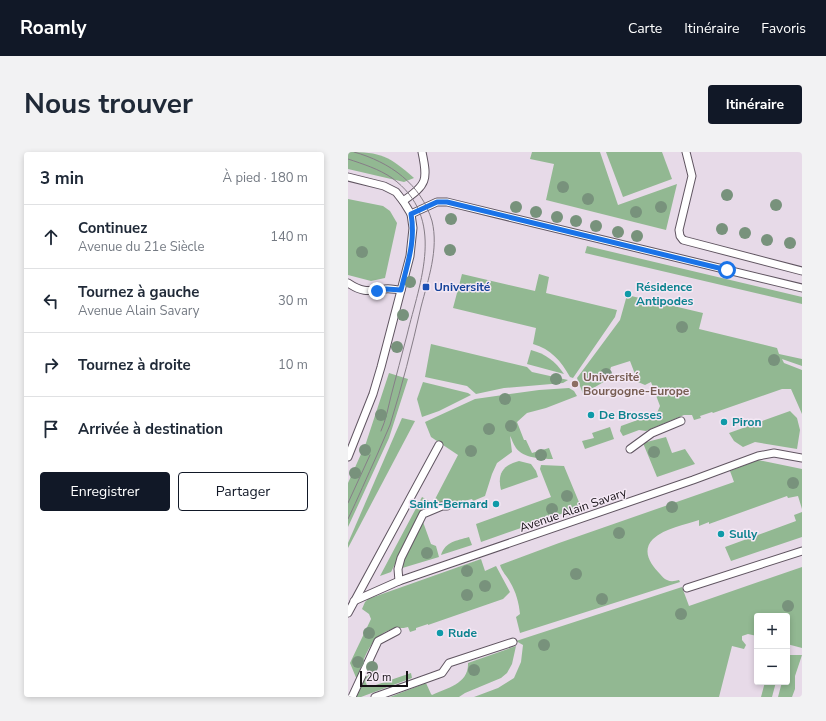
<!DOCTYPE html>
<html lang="fr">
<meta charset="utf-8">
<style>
:root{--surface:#fff;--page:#f2f2f3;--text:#1f2937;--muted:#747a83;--line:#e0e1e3;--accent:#111827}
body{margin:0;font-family:"Nunito Sans",sans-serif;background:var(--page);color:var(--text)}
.controls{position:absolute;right:12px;bottom:12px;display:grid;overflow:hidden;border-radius:4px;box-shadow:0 2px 6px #0003}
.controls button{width:36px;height:36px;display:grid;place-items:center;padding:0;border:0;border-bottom:1px solid var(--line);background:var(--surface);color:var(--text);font:20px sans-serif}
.scale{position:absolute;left:12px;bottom:10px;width:48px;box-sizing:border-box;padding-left:4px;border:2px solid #151015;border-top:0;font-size:11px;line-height:14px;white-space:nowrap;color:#151015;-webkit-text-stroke:3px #f4e8f5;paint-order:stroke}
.stop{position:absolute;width:12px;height:12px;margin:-9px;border:3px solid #1a73e8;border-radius:50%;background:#fff}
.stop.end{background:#1a73e8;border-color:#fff;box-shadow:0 1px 4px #0008}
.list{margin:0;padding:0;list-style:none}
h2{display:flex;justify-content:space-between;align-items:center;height:52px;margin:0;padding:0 16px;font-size:17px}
h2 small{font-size:13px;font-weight:400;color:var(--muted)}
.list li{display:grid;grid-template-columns:26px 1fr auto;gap:12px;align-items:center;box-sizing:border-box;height:64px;padding:0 16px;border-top:1px solid var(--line)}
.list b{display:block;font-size:15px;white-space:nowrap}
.list p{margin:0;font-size:13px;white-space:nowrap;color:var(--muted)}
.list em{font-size:13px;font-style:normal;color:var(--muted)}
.actions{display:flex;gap:8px;padding:12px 16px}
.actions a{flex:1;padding:9px 0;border:1px solid var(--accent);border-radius:4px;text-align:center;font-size:14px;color:var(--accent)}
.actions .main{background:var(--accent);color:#fff}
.icon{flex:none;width:22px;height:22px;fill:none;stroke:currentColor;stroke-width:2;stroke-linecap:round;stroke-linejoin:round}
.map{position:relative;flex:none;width:454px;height:545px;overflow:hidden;border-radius:4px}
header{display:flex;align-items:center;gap:24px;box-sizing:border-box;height:56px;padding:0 20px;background:var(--accent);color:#fff}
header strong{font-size:19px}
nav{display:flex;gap:22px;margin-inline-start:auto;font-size:14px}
.intro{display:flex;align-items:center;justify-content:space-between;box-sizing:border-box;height:96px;padding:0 24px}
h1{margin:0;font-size:28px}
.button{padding:10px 18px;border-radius:4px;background:var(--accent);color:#fff;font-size:14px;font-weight:700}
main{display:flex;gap:24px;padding:0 24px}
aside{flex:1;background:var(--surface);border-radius:4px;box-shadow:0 2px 6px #0003}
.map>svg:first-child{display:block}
.green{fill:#92b892}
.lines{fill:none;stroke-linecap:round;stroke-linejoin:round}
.service-casing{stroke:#605561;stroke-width:9}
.service{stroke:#fff;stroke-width:7}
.tram{stroke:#867d87;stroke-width:1}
.tree{fill:#78927c}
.route{stroke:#1a73e8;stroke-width:5}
.transit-dot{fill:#1a4fb4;stroke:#f4e8f5;stroke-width:1.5}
.culture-dot{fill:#0f9aa8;stroke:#f4e8f5;stroke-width:1.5}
.education-dot{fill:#8d6e63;stroke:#f4e8f5;stroke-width:1.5}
.labels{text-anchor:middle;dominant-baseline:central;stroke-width:3;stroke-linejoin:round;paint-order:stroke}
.transit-label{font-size:12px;font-weight:bold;fill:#164399;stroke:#f4e8f5;text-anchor:start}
.culture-label{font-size:12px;font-weight:bold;fill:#0d838f;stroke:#f4e8f5;text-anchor:start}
.education-label{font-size:12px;font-weight:bold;fill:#785e54;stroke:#f4e8f5;text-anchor:start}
.street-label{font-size:12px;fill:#151015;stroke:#f4e8f5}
</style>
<header>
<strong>Roamly</strong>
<nav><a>Carte</a><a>Itinéraire</a><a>Favoris</a></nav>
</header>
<div class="intro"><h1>Nous trouver</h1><a class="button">Itinéraire</a></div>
<main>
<aside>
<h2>3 min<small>À pied · 180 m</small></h2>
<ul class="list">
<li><svg class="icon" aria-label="ahead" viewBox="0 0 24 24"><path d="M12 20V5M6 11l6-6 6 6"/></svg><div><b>Continuez</b><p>Avenue du 21e Siècle</p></div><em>140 m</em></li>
<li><svg class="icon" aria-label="left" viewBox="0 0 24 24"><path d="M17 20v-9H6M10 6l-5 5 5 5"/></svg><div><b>Tournez à gauche</b><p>Avenue Alain Savary</p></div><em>30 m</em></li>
<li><svg class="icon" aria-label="right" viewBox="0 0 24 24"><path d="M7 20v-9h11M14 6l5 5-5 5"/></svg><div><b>Tournez à droite</b></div><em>10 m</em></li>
<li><svg class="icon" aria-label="arrive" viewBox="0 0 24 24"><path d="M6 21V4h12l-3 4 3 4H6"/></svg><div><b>Arrivée à destination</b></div></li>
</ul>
<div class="actions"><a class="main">Enregistrer</a><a>Partager</a></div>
</aside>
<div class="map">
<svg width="454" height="545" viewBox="0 0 454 545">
<rect width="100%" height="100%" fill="#e7dae8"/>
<g class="green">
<path d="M0,0C33,0 41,4 66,26L56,30L0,17Z"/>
<path d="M184,0H252L270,53L329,32L318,78L198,48L206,12L182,7Z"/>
<path d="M258,0H314L324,27L275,45Z"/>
<path d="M0,47L35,54L42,59L49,71L37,126L23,129L0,123Z"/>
<path d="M239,94L454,145V152L237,101Z"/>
<path d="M114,122L187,139L191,122L201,125L198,141L269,158L267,165L225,226L222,225C213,209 203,197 185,192L188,176L105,156Z"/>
<path d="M279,143L355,161L351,177L429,196L431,202L454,207V214L434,207L436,211L454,218V262L443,237H434L365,261L364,260L352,264L353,266L346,268L344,263H336L298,279L291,278L275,284L272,279L273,274L309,261L312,254L303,230L297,233L290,230L282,209L263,215L259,228L235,242L229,226L272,168Z"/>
<path d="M83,192L179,215L184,220L220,228L215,231L156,236L128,242L119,234L77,225Z"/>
<path d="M183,198C198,202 207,209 216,222L179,212Z"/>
<path d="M41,221L60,227L41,286L0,375V331L18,291Z"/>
<path d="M75,230L120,241L123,243L91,259L74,265L69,247Z"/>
<path d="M221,236L226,239L229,244L198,256L179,261L169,270L176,288H178L184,301L201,296L205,307C194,307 175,306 168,296C165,292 164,287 162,284L164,300L149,311L144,322L137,344L125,349L124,347L112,350L113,352L102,356L99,350L73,361L43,420L32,424L74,345L85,351L110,303L83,285L77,270L127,247L191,238Z"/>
<path d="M442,259L449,266L452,278L449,297L407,290L395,295L386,289L381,281Z"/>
<path d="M54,266L67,269L0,396V391Z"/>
<path d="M262,275L266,287L237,297L234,289L246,286L244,281Z"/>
<path d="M318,285L324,301L337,297L347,312L309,325L295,291Z"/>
<path d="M410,308L454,317V357L450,344L440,346L439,344L361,372V370L351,374V368C337,373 317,376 305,387C293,399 303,413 312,422C314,424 316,427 319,428C323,430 327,429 331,428L332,430L172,481L168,465L172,462C171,451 168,440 162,430C159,424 154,420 152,413L211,391L386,330L382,319Z"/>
<path d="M171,309L183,312L188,319L190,325L153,338C149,322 155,313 171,309Z"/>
<path d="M193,313L216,314L233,355L133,390L128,372L203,345L192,317Z"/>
<path d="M454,360V385L383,409L377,395L448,369L446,363Z"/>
<path d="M75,370L83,392L88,394L91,405L51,417Z"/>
<path d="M121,385L124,393L93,403C98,389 108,389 121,385Z"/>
<path d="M133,407L137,419L148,414L162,440L155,447L80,473V472L68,476V478L62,480L60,475C54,477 49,475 45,477C22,483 15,508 9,528L2,511L23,467L21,462L14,457L17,450L20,447Z"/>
<path d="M454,415V496L439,492V464H409V484L400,482L394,484V488L398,493L396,497L384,494L371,545H126L150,536L166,526L173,510L175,493L168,489L334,435L341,454Z"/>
<path d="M168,494L164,512L159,521L153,526L117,541L111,545H42L78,531L83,542L84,543C99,536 121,532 120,511Z"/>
<path d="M441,503H454L447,524V537L444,545H430L434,530H439V513Z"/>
<path d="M18,520L22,522L18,535H22L63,521L64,526L13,545H5Z"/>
<path d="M417,530H428L424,545H413Z"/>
</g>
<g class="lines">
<g class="service-casing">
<g id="service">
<path d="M338,0L344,24L331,78L332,84L335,88L454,119"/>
<path d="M0,25L36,34L48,40L55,49L63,62L65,76L62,104L33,215L25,242L0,305"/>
<path d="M55,49C79,33 80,28 74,0"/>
<path d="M63,62L89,50H99L454,136"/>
<path d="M0,131C15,141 20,139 37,137C42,136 48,138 53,138"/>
<path d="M282,297L304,281L333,269"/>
<path d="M51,429L50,417L53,406L75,362L94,354H99"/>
<path d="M339,436L454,399"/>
<path d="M6,449L51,429L345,328L410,304L426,301L454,306"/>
<path d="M0,461L91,293"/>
<path d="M4,545L30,489L49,479"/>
<path d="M27,545L94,521L101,511L165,490"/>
</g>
</g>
<use href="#service" class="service"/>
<g class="tram">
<path d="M0,7C15,12 31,17 44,26C99,66 72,129 59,183C54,203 48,224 43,244C40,256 38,268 33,279"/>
<path d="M0,351L22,303"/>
<path d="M0,367C10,346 19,325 29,303C33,293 38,283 42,273C54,234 64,195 73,155C80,128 91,97 84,69C73,32 42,10 6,0"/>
</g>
</g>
<g class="tree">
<circle cx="215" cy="35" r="6"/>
<circle cx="379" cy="43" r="6"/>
<circle cx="240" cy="47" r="6"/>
<circle cx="428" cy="53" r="6"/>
<circle cx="168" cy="55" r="6"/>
<circle cx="313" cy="55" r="6"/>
<circle cx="188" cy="60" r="6"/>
<circle cx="288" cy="60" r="6"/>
<circle cx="209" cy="65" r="6"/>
<circle cx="103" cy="67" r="6"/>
<circle cx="228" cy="69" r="6"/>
<circle cx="248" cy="74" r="6"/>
<circle cx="374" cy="77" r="6"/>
<circle cx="270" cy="80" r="6"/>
<circle cx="397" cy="81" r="6"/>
<circle cx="289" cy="84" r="6"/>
<circle cx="419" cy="88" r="6"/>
<circle cx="442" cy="91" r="6"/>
<circle cx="102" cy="98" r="6"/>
<circle cx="14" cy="100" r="6"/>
<circle cx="62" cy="130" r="6"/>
<circle cx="55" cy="163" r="6"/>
<circle cx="334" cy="175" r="6"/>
<circle cx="49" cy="195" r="6"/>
<circle cx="426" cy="208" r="6"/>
<circle cx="258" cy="222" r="6"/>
<circle cx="208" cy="227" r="6"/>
<circle cx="157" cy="247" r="6"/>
<circle cx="33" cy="263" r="6"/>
<circle cx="163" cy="274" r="6"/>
<circle cx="141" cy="277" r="6"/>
<circle cx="17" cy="298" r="6"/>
<circle cx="123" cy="299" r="6"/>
<circle cx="306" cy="300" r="6"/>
<circle cx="193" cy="303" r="6"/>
<circle cx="7" cy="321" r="6"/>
<circle cx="445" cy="331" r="6"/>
<circle cx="219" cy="344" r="6"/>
<circle cx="324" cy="355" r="6"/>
<circle cx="204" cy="357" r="6"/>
<circle cx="271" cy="381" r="6"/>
<circle cx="79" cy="401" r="6"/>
<circle cx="119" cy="419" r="6"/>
<circle cx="228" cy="422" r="6"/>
<circle cx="137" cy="434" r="6"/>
<circle cx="119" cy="443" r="6"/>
<circle cx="254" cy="447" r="6"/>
<circle cx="440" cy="454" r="6"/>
<circle cx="333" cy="462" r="6"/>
<circle cx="21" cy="481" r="6"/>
<circle cx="196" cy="493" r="6"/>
<circle cx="10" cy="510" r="6"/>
<circle cx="24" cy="515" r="6"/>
<circle cx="126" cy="518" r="6"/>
</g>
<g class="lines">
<path class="route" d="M29,139L38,137L53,138C59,113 68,89 63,62L89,50H99L379,118"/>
</g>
<rect class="transit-dot" x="74" y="131" width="8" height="8" rx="2"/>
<g class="culture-dot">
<circle cx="280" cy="142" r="4"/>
<circle cx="243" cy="263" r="4"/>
<circle cx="376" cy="270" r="4"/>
<circle cx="148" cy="352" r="4"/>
<circle cx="373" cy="382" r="4"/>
<circle cx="92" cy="481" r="4"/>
</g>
<circle class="education-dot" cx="227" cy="232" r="4"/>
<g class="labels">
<g class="transit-label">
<text x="86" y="135">Université</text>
</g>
<g class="culture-label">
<text x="288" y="135">Résidence<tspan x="288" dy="14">Antipodes</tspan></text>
<text x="251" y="263">De Brosses</text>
<text x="384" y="270">Piron</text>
<text x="140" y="352" text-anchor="end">Saint-Bernard</text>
<text x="381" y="382">Sully</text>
<text x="100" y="481">Rude</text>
</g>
<g class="education-label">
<text x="235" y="225">Université<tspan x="235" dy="14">Bourgogne-Europe</tspan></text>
</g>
<g class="street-label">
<text transform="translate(225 358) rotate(-19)">Avenue Alain Savary</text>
</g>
</g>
</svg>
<div class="controls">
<button>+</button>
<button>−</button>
</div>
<div class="scale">20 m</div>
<div class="stop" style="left:379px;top:118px"></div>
<div class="stop end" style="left:29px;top:139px"></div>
</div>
</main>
